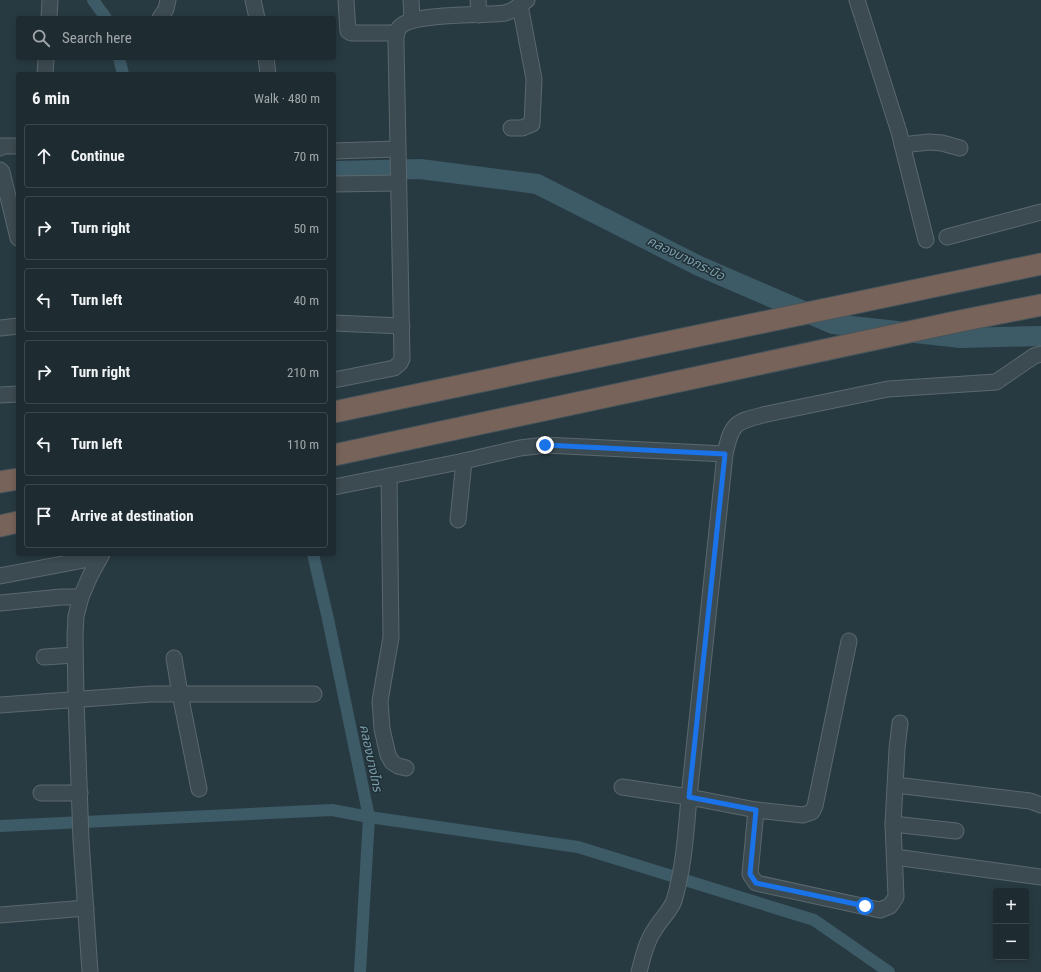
<!DOCTYPE html>
<meta charset="utf-8">
<style>
:root{--surface:#1e2c31;--page:#2b383d;--text:#f1f3f6;--muted:#a1a7ab;--line:#3c484d}
body{margin:0;font-family:"Roboto Condensed","Noto Sans Thai",sans-serif;background:var(--page);color:var(--text)}
.controls{position:absolute;right:12px;bottom:12px;display:grid;overflow:hidden;border-radius:4px;box-shadow:0 2px 6px #0003}
.controls button{width:36px;height:36px;display:grid;place-items:center;padding:0;border:0;border-bottom:1px solid var(--line);background:var(--surface);color:var(--text);font:20px sans-serif}
.stop{position:absolute;width:12px;height:12px;margin:-9px;border:3px solid #1a73e8;border-radius:50%;background:#fff}
.stop.end{background:#1a73e8;border-color:#fff;box-shadow:0 1px 4px #0008}
.list{margin:0;padding:0;list-style:none}
h2{display:flex;justify-content:space-between;align-items:center;height:52px;margin:0;padding:0 16px;font-size:17px}
h2 small{font-size:13px;font-weight:400;color:var(--muted)}
.list li{display:grid;grid-template-columns:26px 1fr auto;gap:12px;align-items:center;box-sizing:border-box;height:64px;margin:0 8px 8px;padding:0 8px;border:1px solid var(--line);border-radius:4px}
.list b{display:block;font-size:15px;white-space:nowrap}
.list em{font-size:13px;font-style:normal;color:var(--muted)}
.icon{flex:none;width:22px;height:22px;fill:none;stroke:currentColor;stroke-width:2;stroke-linecap:round;stroke-linejoin:round}
.map{position:relative;flex:none;width:1041px;height:972px;overflow:hidden}
.search{position:absolute;background:var(--surface);box-shadow:0 2px 6px #0003;left:16px;top:16px;width:320px;height:44px;display:flex;align-items:center;gap:10px;box-sizing:border-box;padding:0 14px;border-radius:4px;color:var(--muted);font-size:15px}
.panel{position:absolute;background:var(--surface);box-shadow:0 2px 6px #0003;left:16px;top:72px;width:320px;height:484px;border-radius:4px}
.map>svg:first-child{display:block}
.lines{fill:none;stroke-linecap:round;stroke-linejoin:round}
.canal{stroke:#3d5a67;stroke-width:12}
.river{stroke:#3d5a67;stroke-width:20}
.minor-casing{stroke:#5a686e;stroke-width:17}
.highway-casing{stroke:#47555b;stroke-width:23}
.minor{stroke:#3c4b51;stroke-width:15}
.highway{stroke:#77635a;stroke-width:21}
.route{stroke:#1a73e8;stroke-width:5}
.labels{text-anchor:middle;dominant-baseline:central;stroke-width:3;stroke-linejoin:round;paint-order:stroke}
.water-label{font-size:13px;font-style:italic;fill:#7b9eac;stroke:#213036}
</style>
<div class="map">
<svg width="1041" height="972" viewBox="0 0 1041 972">
<rect width="100%" height="100%" fill="#283a41"/>
<g class="lines">
<g class="canal">
<path d="M93,0L106,18"/>
<path d="M119,58L123,74"/>
<path d="M313,554L328,619L369,817L360,972"/>
<path d="M0,826L332,810L369,817L578,847L814,920L889,972"/>
</g>
<path class="river" d="M334,171L420,169L537,184L699,266L833,324L961,338L1041,336"/>
<g class="minor-casing">
<g id="minor">
<path d="M253,0L257,18"/>
<path d="M346,0L348,31L351,33H397"/>
<path d="M411,0L412,20"/>
<path d="M478,0L479,15"/>
<path d="M857,0L899,132L926,240"/>
<path d="M49,18L50,0"/>
<path d="M160,18L166,9L168,0"/>
<path d="M266,58L268,74"/>
<path d="M45,74L46,58"/>
<path d="M511,128H522L532,124L534,79L520,5"/>
<path d="M902,145L929,142L942,143L960,148"/>
<path d="M0,148L2,146H18"/>
<path d="M334,151L397,149"/>
<path d="M0,170L2,172L18,238"/>
<path d="M334,184L398,183"/>
<path d="M947,237L1041,212"/>
<path d="M334,323L402,326"/>
<path d="M0,328L18,326"/>
<path d="M334,380L394,368L400,363L402,359L396,43C396,38 396,31 399,28C410,12 484,16 505,13L513,10L527,0"/>
<path d="M0,395L18,394"/>
<path d="M389,476L391,637L380,701L382,729L388,755L392,762L398,766L406,768"/>
<path d="M334,487L464,461L520,448L545,445L725,454"/>
<path d="M458,520L464,461"/>
<path d="M0,576L100,557"/>
<path d="M0,603L61,597H81"/>
<path d="M44,657L75,655"/>
<path d="M174,658L180,694L199,789"/>
<path d="M0,705L151,694H314"/>
<path d="M904,786L1030,801L1041,805"/>
<path d="M622,787L689,797L756,810L803,815L812,812L815,806L849,641"/>
<path d="M41,793H80"/>
<path d="M756,810L750,874L756,883L880,910L890,906L896,897L893,824L897,749L900,723"/>
<path d="M893,824L956,831"/>
<path d="M895,857L1041,877"/>
<path d="M0,915L86,908"/>
<path d="M90,972L81,840L76,699L75,637L76,616L81,597L90,576L102,554"/>
<path d="M639,972C643,957 646,942 655,929C661,919 670,911 674,901C684,867 686,832 689,797L725,454C732,421 736,422 767,414L888,389L996,382L1034,356L1041,354"/>
</g>
</g>
<g class="highway-casing">
<g id="highway">
<path d="M334,412L1041,264"/>
<path d="M334,455L960,321L1041,305"/>
<path d="M0,482L18,479"/>
<path d="M0,526L18,522"/>
</g>
</g>
<use href="#minor" class="minor"/>
<use href="#highway" class="highway"/>
</g>
<g class="lines">
<path class="route" d="M545,445L725,454L689,797L756,810L750,874L756,883L865,906"/>
</g>
<g class="labels">
<g class="water-label">
<text transform="translate(686 258) rotate(26)">คลองบางกระบือ</text>
<text transform="translate(371 758) rotate(78)">คลองบางไทร</text>
</g>
</g>
</svg>
<div class="controls">
<button>+</button>
<button>−</button>
</div>
<div class="stop" style="left:865px;top:906px"></div>
<div class="stop end" style="left:545px;top:445px"></div>
<div class="search"><svg class="icon" aria-label="search" viewBox="0 0 24 24"><circle cx="10" cy="10" r="6"/><path d="M15 15l6 6"/></svg>Search here</div>
<section class="panel">
<h2>6 min<small>Walk · 480 m</small></h2>
<ul class="list">
<li><svg class="icon" aria-label="ahead" viewBox="0 0 24 24"><path d="M12 20V5M6 11l6-6 6 6"/></svg><div><b>Continue</b></div><em>70 m</em></li>
<li><svg class="icon" aria-label="right" viewBox="0 0 24 24"><path d="M7 20v-9h11M14 6l5 5-5 5"/></svg><div><b>Turn right</b></div><em>50 m</em></li>
<li><svg class="icon" aria-label="left" viewBox="0 0 24 24"><path d="M17 20v-9H6M10 6l-5 5 5 5"/></svg><div><b>Turn left</b></div><em>40 m</em></li>
<li><svg class="icon" aria-label="right" viewBox="0 0 24 24"><path d="M7 20v-9h11M14 6l5 5-5 5"/></svg><div><b>Turn right</b></div><em>210 m</em></li>
<li><svg class="icon" aria-label="left" viewBox="0 0 24 24"><path d="M17 20v-9H6M10 6l-5 5 5 5"/></svg><div><b>Turn left</b></div><em>110 m</em></li>
<li><svg class="icon" aria-label="arrive" viewBox="0 0 24 24"><path d="M6 21V4h12l-3 4 3 4H6"/></svg><div><b>Arrive at destination</b></div></li>
</ul>
</section>
</div>
